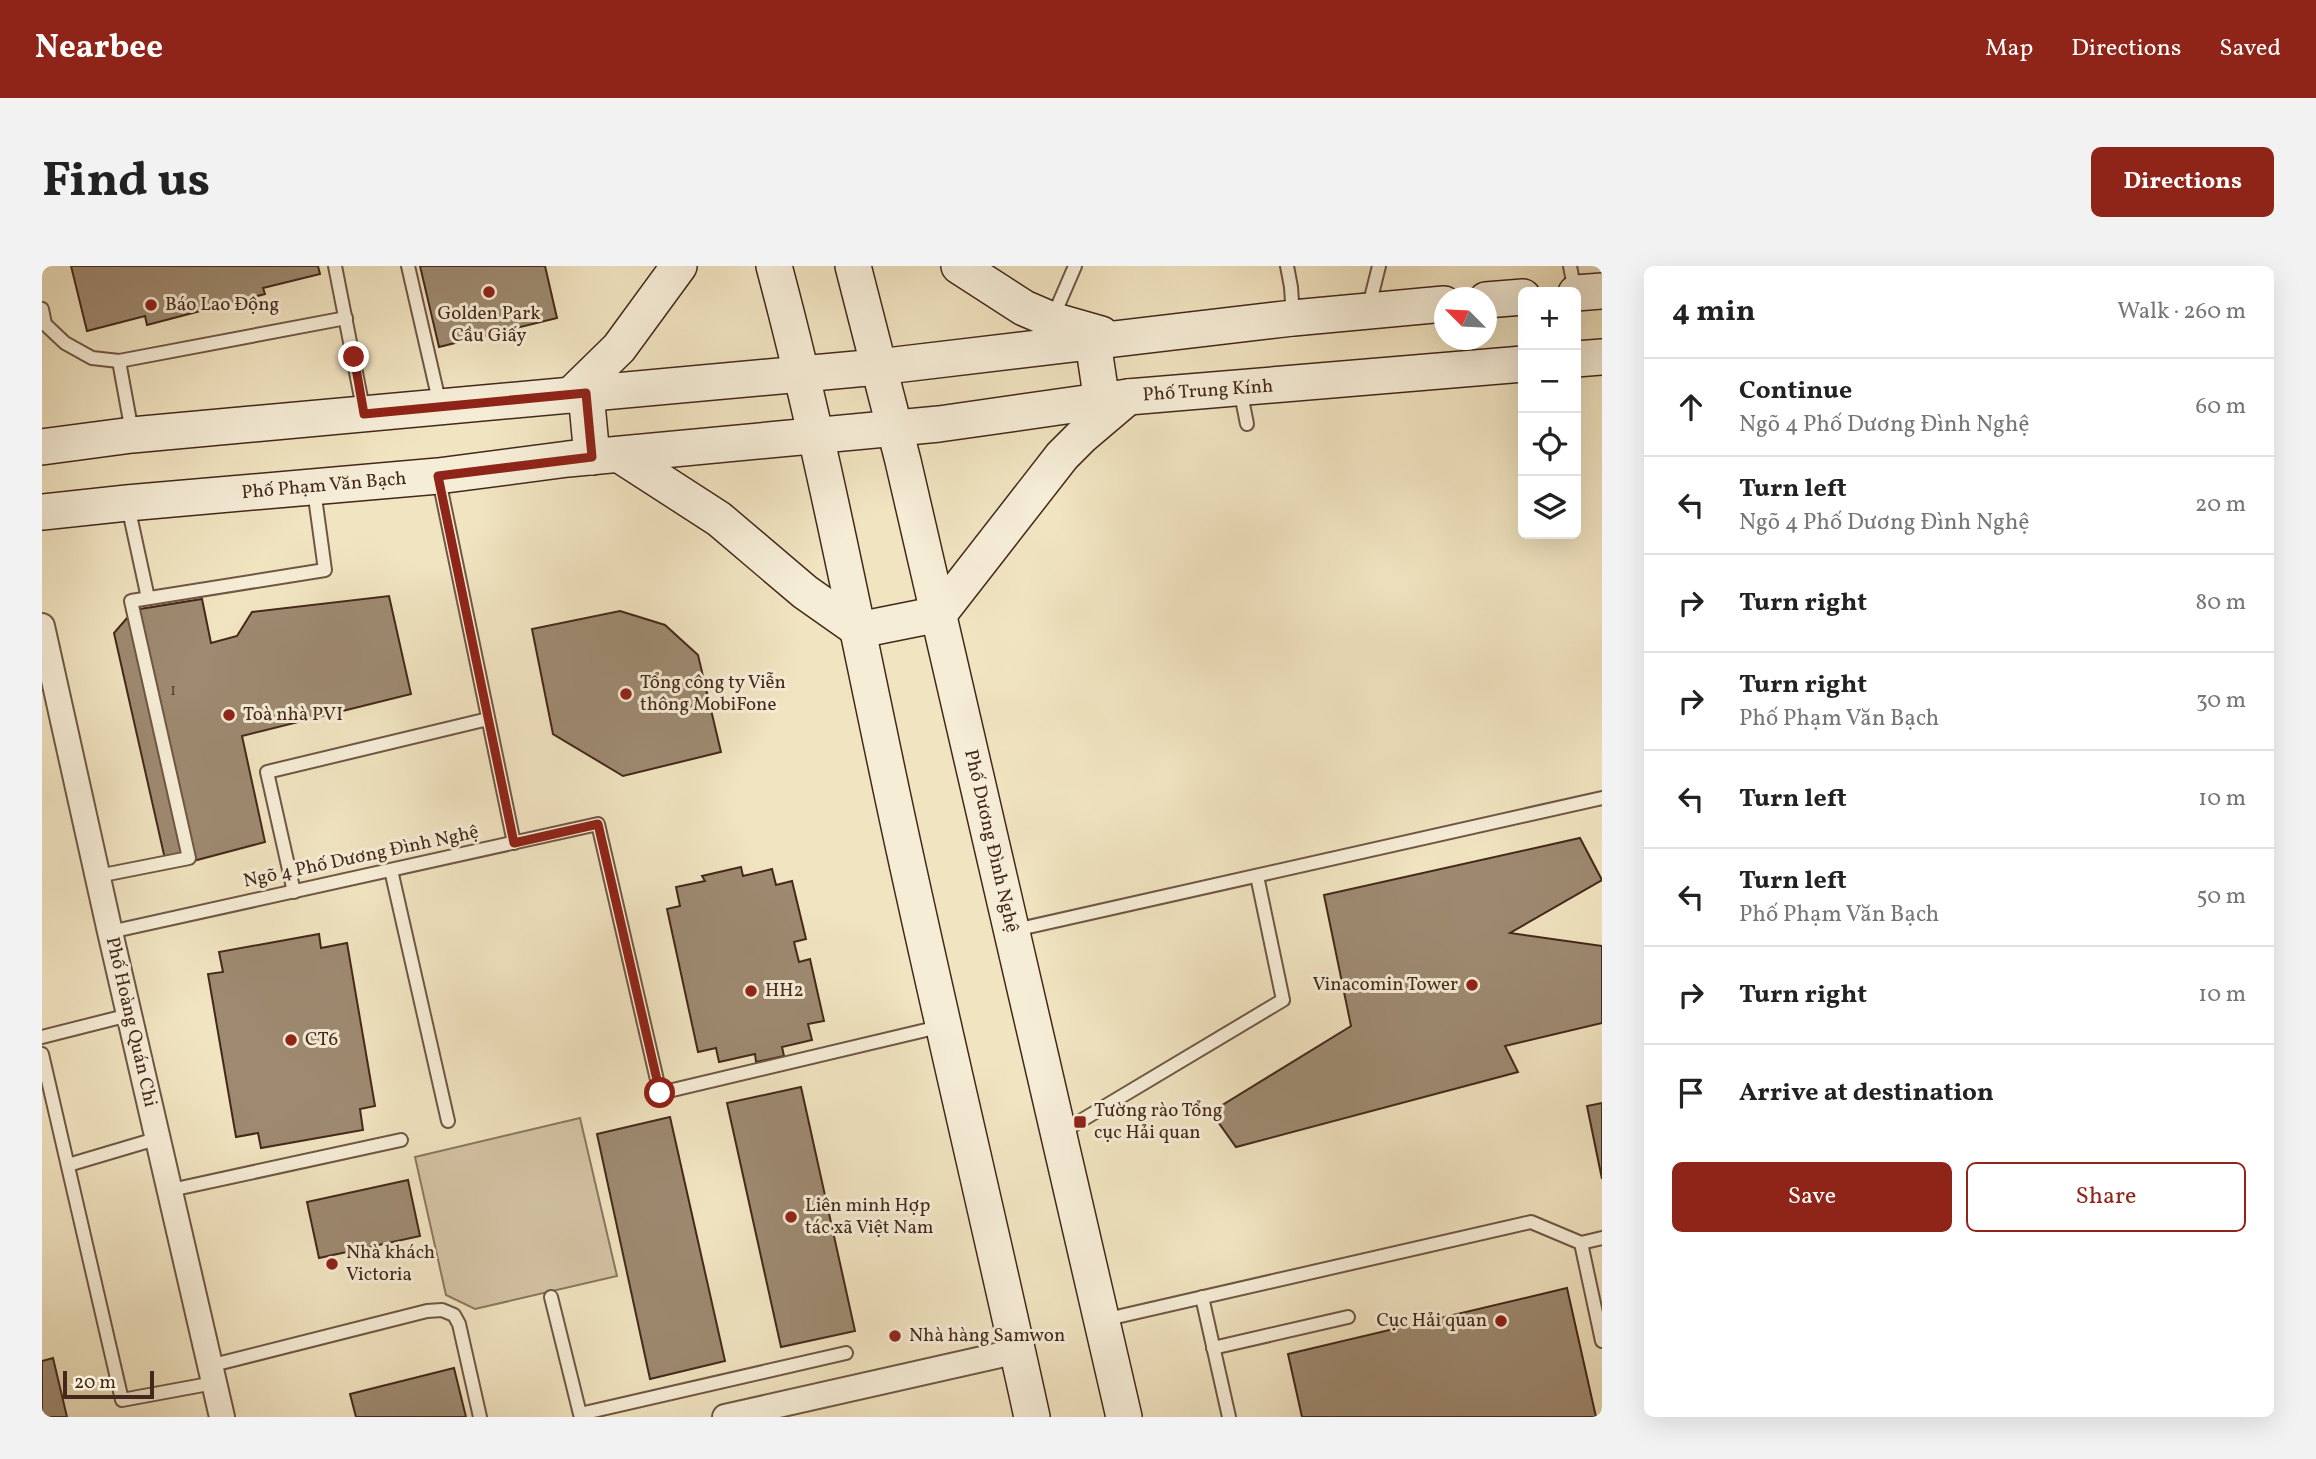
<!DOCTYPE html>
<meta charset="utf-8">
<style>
:root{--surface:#fff;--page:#f2f2f2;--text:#222;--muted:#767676;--line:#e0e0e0;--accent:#8f2418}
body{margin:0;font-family:Vollkorn,serif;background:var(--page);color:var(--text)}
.controls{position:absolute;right:21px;top:21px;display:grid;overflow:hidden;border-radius:10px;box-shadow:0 7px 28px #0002}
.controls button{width:63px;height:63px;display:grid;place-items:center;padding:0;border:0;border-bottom:2px solid var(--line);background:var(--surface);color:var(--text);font:35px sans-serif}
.compass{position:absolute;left:1392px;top:21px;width:63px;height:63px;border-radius:50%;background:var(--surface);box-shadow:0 7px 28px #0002;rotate:294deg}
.scale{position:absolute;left:21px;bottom:18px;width:91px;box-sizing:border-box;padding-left:7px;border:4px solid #44281b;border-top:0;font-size:19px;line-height:24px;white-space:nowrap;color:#44281b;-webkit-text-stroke:5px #f6edd7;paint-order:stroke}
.stop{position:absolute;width:21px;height:21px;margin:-16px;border:5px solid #8f2418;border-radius:50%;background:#fff}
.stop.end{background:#8f2418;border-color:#fff;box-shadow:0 2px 7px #0008}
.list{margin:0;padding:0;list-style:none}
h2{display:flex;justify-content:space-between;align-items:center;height:91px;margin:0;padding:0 28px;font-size:30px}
h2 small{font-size:23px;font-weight:400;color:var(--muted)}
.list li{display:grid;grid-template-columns:46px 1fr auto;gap:21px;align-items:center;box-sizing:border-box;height:98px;padding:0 28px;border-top:2px solid var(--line)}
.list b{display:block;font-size:26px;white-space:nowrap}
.list p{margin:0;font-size:23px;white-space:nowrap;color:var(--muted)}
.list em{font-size:23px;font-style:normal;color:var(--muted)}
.actions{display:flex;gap:14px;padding:21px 28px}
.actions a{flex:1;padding:16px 0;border:2px solid var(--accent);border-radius:10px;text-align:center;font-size:24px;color:var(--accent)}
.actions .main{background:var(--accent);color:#fff}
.icon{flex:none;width:38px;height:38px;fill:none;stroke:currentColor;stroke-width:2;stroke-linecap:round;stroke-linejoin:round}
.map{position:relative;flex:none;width:1560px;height:1151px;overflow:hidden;border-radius:10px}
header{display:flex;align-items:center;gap:42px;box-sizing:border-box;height:98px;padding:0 35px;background:var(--accent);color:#fff}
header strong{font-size:33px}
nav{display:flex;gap:38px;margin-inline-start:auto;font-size:24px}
.intro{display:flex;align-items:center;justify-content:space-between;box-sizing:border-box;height:168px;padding:0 42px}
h1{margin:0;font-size:49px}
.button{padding:18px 32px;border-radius:10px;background:var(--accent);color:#fff;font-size:24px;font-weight:700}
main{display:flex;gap:42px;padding:0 42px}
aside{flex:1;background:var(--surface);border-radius:10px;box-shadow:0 7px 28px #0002}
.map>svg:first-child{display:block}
.green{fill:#d4c4a5;stroke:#8c7660;stroke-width:2}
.building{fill:#9e8a71;stroke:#44281b;stroke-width:2}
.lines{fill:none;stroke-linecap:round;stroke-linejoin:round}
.service-casing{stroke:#6f5744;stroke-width:16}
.minor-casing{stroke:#6f5744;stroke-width:28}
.secondary-casing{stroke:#44281b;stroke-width:38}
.service{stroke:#f6edd7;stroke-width:12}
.minor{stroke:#f6edd7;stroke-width:24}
.secondary{stroke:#f6edd7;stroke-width:35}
.route{stroke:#8f2418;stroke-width:9}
.poi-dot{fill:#8f2418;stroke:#f6edd7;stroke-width:2.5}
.labels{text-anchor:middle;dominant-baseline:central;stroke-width:6;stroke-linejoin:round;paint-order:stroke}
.number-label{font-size:16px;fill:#5a4030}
.poi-label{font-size:19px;fill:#44281b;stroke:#f6edd7;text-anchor:start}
.street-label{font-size:19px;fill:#44281b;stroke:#f6edd7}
</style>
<header>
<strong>Nearbee</strong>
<nav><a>Map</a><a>Directions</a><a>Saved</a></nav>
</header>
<div class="intro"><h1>Find us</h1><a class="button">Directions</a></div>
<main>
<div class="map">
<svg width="1560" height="1151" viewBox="0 0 1560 1151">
<rect width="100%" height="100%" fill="#f1e4c1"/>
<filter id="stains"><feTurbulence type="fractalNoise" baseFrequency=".00286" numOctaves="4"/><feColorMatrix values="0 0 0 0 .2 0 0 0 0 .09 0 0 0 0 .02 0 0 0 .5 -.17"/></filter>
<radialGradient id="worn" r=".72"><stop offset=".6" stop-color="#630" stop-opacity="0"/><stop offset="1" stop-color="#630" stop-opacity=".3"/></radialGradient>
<path class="green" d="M538,852L575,1010L433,1043L404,1029L373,891Z"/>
<g class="building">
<path d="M29,0H276L278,8L221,22L223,28L105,59L103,50L45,65Z"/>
<path d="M378,0H503L515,52L397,81Z"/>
<path d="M347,330L369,428L200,470L223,576L125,602L72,367L92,344L160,333L169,377L195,370L210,346Z"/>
<path d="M578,345L623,359L656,389L679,486L581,510L511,468L490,363Z"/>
<path d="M1538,572L1560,614L1468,667L1560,680V757L1463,780L1476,806L1194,881L1169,846L1309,760L1282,629Z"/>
<path d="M699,601L701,610L730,603L734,619L750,615L764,673L752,676L757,696L768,693L782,755L766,758L770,774L740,781L742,790L714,796L713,788L677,796L674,782L656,786L625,643L638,640L634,621L663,615L660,610Z"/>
<path d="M277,668L279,682L305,677L333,840L318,843L321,864L219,882L216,867L194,871L166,708L181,706L177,686Z"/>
<path d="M759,821L813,1065L739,1081L685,837Z"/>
<path d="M1560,837V913L1545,840Z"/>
<path d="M628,851L683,1095L608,1113L555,868Z"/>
<path d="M366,914L378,970L277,992L265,936Z"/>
<path d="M1525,1022L1554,1151H1260L1246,1088Z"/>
<path d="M11,1092L25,1151H0V1095Z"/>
<path d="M412,1102L424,1151H314L308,1128Z"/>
</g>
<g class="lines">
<g class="service-casing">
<g id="service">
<path d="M293,0L322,147"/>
<path d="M366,0L398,139"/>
<path d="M1245,0L1249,21L1251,51"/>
<path d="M1528,0L1533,26"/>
<path d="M0,43L3,58L23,77L50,92L77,95L304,52"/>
<path d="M1326,44L1337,0"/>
<path d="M1011,51L1033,0"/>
<path d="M77,95L90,166"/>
<path d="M1198,123L1205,158"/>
<path d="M397,214L472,577"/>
<path d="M86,240L106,332"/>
<path d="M349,604L406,855"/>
<path d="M56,610L147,592L89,335L283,304L272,224"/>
<path d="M252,626L225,506L446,453"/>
<path d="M973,664L1560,532"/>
<path d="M68,666L556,558L618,827L901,760"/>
<path d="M0,771L87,749"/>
<path d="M0,788L80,1134L172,1117"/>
<path d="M1020,866L1241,734L1215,610"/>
<path d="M26,899L117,872"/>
<path d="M129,924L359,874"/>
<path d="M1539,977L1560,1075"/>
<path d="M509,1031L538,1148L804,1087"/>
<path d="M1160,1031L1187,1151"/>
<path d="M1061,1054L1489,956L1539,977L1560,972"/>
<path d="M1171,1082L1306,1051"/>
<path d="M167,1100L385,1045L400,1044L412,1049L417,1058L438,1151"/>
</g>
</g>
<g class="minor-casing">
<g id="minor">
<path d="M0,360L68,666L180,1151"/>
<path d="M683,1151L976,1085"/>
</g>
</g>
<g class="secondary-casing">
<g id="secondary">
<path d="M732,0C779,176 813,354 851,532C895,739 945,945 990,1151"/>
<path d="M811,0L861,195L1082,1151"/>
<path d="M917,0L982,42L1010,54L1059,68"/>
<path d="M1534,27L1560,25"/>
<path d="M1444,34L1481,31"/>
<path d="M1051,76L1060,136"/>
<path d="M1534,93L1560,91"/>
<path d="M544,127L550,191"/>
<path d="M529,129L577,82L637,0"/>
<path d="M0,181L90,169L836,101L1251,52L1402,38"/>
<path d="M578,189L677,253L763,326L817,364L897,348L1020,190L1040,170L1086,131"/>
<path d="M0,246L85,237L396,210L526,193L897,158L1086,131L1481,98"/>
</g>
</g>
<use href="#service" class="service"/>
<use href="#minor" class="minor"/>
<use href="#secondary" class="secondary"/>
</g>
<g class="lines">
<path class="route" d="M312,91L322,148L544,127L550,191L396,210L472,577L556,558L618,827"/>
</g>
<g class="poi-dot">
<circle cx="447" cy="26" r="7"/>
<circle cx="109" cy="39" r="7"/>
<circle cx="584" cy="428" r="7"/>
<circle cx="187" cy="449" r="7"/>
<circle cx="1430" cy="719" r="7"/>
<circle cx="709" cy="725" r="7"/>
<circle cx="249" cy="774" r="7"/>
<rect x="1031" y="849" width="14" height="14" rx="3.5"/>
<circle cx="749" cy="951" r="7"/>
<circle cx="290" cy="998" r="7"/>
<circle cx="1459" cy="1055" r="7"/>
<circle cx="853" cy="1070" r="7"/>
</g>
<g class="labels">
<g class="number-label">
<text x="131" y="425">1</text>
</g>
<g class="poi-label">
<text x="123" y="39">Báo Lao Động</text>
<text x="447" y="48" text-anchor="middle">Golden Park<tspan x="447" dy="22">Cầu Giấy</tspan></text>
<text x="598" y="417">Tổng công ty Viễn<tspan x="598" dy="22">thông MobiFone</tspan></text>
<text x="201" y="449">Toà nhà PVI</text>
<text x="1416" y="719" text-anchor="end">Vinacomin Tower</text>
<text x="723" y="725">HH2</text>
<text x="263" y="774">CT6</text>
<text x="1052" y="845">Tường rào Tổng<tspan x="1052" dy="22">cục Hải quan</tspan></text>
<text x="763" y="940">Liên minh Hợp<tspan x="763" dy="22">tác xã Việt Nam</tspan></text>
<text x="304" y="987">Nhà khách<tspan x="304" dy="22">Victoria</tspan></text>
<text x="1445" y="1055" text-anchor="end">Cục Hải quan</text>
<text x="867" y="1070">Nhà hàng Samwon</text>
</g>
<g class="street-label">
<text transform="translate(1166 125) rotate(-4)">Phố Trung Kính</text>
<text transform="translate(282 220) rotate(-5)">Phố Phạm Văn Bạch</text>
<text transform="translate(949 575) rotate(77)">Phố Dương Đình Nghệ</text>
<text transform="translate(319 591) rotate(-12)">Ngõ 4 Phố Dương Đình Nghệ</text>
<text transform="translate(89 756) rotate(77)">Phố Hoàng Quán Chi</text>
</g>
</g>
<rect width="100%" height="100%" filter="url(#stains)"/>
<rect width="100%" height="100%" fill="url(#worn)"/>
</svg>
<div class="controls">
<button>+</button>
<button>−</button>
<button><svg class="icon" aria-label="locate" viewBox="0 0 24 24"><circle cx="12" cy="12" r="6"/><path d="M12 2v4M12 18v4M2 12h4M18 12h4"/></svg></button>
<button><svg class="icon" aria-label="layers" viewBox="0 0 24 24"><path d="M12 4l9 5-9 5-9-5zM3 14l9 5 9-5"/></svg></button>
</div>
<svg class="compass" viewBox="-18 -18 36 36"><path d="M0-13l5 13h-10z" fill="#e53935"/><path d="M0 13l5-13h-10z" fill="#767676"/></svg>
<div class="scale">20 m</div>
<div class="stop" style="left:618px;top:827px"></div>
<div class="stop end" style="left:312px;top:91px"></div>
</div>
<aside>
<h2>4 min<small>Walk · 260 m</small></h2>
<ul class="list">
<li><svg class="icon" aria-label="ahead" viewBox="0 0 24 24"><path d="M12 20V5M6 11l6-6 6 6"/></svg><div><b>Continue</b><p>Ngõ 4 Phố Dương Đình Nghệ</p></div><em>60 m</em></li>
<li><svg class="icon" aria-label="left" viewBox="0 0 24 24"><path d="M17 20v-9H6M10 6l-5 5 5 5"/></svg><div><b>Turn left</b><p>Ngõ 4 Phố Dương Đình Nghệ</p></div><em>20 m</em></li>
<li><svg class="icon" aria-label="right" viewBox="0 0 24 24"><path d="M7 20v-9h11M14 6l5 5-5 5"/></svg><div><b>Turn right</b></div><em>80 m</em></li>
<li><svg class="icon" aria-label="right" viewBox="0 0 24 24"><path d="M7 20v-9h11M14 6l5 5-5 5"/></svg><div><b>Turn right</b><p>Phố Phạm Văn Bạch</p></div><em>30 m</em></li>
<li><svg class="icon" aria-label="left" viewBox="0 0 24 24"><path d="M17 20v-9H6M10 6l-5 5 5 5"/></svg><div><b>Turn left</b></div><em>10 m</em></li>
<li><svg class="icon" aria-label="left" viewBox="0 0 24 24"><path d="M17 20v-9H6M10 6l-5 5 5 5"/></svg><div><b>Turn left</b><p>Phố Phạm Văn Bạch</p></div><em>50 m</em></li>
<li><svg class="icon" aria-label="right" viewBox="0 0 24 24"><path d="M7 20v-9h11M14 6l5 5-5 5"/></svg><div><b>Turn right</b></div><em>10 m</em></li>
<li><svg class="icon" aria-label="arrive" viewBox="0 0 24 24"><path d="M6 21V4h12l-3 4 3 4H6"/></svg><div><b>Arrive at destination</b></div></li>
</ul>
<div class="actions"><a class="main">Save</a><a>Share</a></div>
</aside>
</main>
